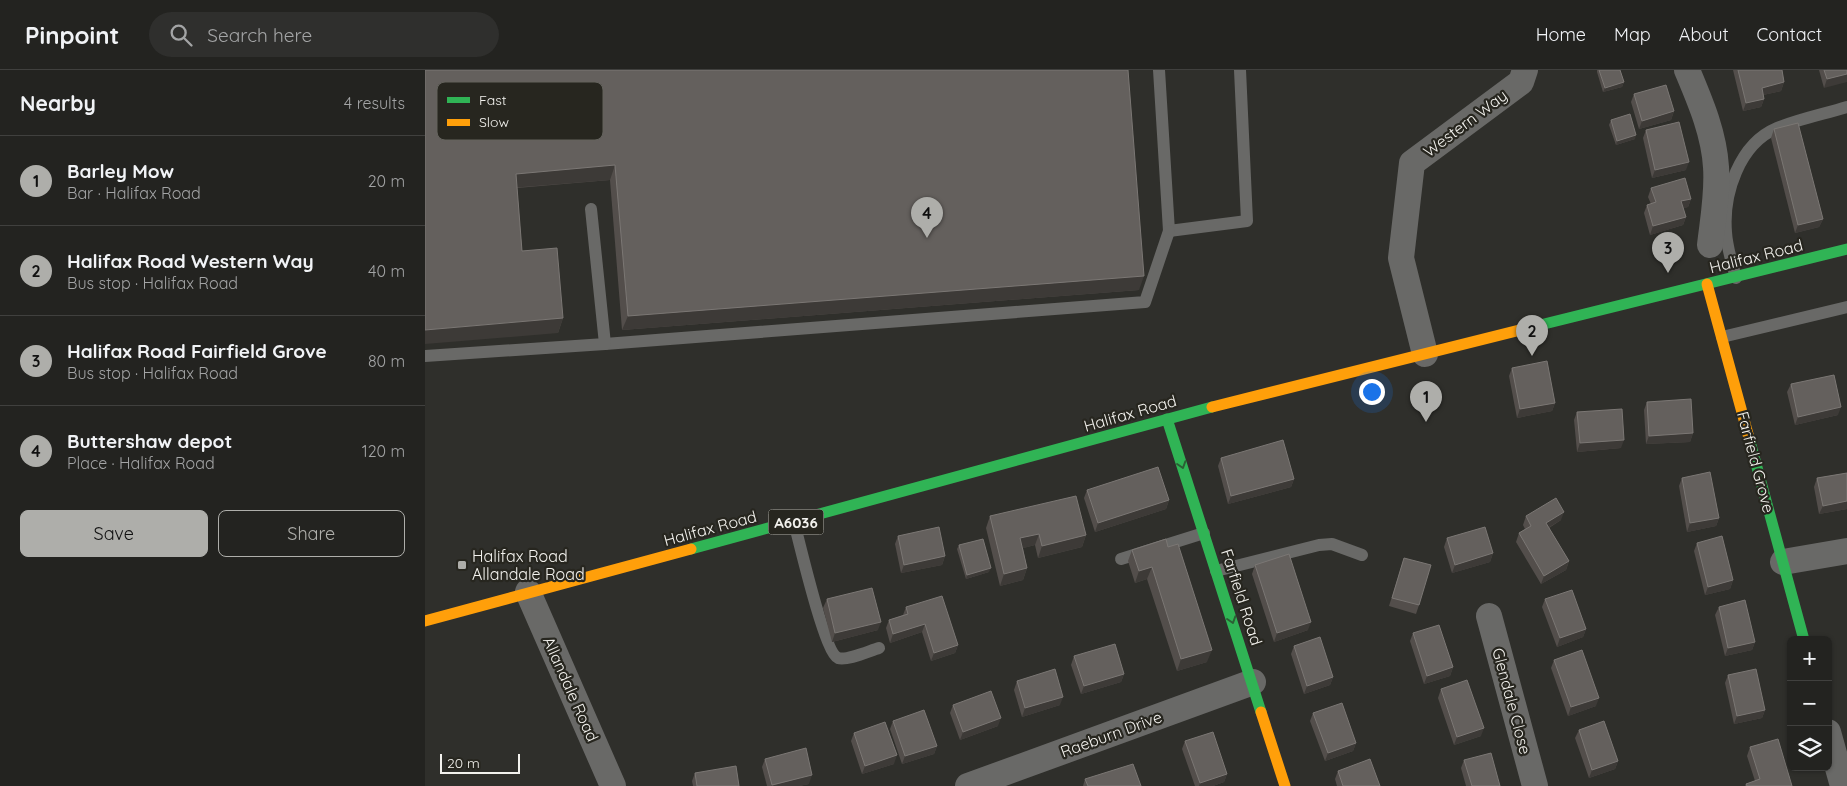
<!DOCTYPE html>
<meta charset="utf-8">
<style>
:root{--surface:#232320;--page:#2f2f2d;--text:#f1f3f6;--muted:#a3a4a5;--line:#40403e;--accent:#aeaeaa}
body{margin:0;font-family:Quicksand,sans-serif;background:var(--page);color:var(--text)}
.controls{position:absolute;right:15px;bottom:15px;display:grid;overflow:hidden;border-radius:8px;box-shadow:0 1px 4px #0004}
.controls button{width:45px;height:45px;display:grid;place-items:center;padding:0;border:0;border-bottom:1px solid var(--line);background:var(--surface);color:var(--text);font:25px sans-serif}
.scale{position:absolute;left:15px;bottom:12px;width:80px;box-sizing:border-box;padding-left:5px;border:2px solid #f3f2ee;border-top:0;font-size:14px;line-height:18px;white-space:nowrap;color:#f3f2ee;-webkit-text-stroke:4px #27261f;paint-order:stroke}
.you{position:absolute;left:946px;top:321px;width:18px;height:18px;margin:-12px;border:4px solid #fff;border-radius:50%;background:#1a73e8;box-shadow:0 0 0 8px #1a73e833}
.badge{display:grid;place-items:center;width:32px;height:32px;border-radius:50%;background:var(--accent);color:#111;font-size:16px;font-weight:700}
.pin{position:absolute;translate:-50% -41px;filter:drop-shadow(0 1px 2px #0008)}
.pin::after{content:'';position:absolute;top:26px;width:18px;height:15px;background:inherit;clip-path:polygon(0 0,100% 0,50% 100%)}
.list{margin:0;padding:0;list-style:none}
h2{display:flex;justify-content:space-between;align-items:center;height:65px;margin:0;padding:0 20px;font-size:21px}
h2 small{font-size:16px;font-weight:400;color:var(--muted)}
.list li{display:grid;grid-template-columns:32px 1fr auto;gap:15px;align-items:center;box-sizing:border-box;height:90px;padding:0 20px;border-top:1px solid var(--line)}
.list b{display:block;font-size:19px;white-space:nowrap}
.list p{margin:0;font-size:16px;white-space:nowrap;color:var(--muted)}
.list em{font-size:16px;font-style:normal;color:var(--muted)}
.actions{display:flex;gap:10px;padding:15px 20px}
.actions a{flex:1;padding:11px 0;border:1px solid var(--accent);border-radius:8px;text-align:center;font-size:18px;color:var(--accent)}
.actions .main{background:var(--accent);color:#111}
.icon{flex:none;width:28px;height:28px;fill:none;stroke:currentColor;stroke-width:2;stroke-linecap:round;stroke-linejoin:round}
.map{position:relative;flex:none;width:1422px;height:716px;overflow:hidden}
header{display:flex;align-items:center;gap:30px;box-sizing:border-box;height:70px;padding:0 25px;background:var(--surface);border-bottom:1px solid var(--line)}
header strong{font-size:24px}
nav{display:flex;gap:28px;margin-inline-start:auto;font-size:18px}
.search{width:350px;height:45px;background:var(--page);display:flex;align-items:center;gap:12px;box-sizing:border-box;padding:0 18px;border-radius:28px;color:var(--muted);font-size:19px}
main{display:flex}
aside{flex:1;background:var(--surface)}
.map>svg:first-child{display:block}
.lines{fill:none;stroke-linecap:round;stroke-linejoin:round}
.lane{stroke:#696967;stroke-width:12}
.street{stroke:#696967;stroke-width:26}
.fast{stroke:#30b455;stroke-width:11}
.slow{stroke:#ff9f0a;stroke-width:11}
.wall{fill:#534e4b}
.shaded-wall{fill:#3d3a37}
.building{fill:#64605d;stroke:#7b7774}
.oneway{stroke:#2b5f35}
.poi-dot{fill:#aeaeaa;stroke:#27261f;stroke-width:2}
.labels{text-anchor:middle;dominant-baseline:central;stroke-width:4.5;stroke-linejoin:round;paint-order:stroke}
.shield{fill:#27261f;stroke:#b6b5b0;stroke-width:1}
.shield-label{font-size:15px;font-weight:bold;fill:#f3f2ee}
.street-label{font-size:16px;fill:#f3f2ee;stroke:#27261f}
.poi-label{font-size:16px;fill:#f3f2ee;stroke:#27261f;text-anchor:start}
.key{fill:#27261f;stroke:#64635d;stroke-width:1}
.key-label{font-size:14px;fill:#f3f2ee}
</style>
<header>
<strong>Pinpoint</strong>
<div class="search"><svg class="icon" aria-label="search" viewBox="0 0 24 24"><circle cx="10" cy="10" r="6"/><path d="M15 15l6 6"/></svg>Search here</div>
<nav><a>Home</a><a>Map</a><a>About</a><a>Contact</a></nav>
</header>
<main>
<aside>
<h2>Nearby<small>4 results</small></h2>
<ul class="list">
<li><span class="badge">1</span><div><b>Barley Mow</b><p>Bar · Halifax Road</p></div><em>20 m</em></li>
<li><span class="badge">2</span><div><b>Halifax Road Western Way</b><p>Bus stop · Halifax Road</p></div><em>40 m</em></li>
<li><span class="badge">3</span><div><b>Halifax Road Fairfield Grove</b><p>Bus stop · Halifax Road</p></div><em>80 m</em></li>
<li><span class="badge">4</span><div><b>Buttershaw depot</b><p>Place · Halifax Road</p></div><em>120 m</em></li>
</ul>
<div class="actions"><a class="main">Save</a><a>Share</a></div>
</aside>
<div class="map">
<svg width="1422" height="716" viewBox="0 0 1422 716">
<rect width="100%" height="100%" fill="#2f2f2b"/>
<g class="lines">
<g class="lane">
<path d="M734,0L744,161L822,151L815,0"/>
<path d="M1311,208C1307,193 1302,178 1301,162C1298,124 1314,74 1352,58C1374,49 1399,44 1422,37"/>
<path d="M1297,267L1422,237"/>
<path d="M180,274L720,232L744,161"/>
<path d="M0,286L180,274L166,139"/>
<path d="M369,452C374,471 400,583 413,588C422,591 444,581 454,578"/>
<path d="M696,489L779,463"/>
<path d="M791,501L894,475L907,474L937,485"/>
</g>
<g class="street">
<path d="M1262,0C1275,31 1289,63 1291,97C1293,122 1288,149 1285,175"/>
<path d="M1000,284L976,188L987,93L1096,12L1100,0"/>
<path d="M1358,492L1422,481"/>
<path d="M103,522L188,716"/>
<path d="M1064,546L1110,716"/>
<path d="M1403,662L1418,716"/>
<path d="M543,716L828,612"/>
</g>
<g class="fast">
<path d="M1103,258L1422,179"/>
<path d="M742,349L836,642"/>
<path d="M1324,368L1379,570"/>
<path d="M266,479L787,337"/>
</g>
<g class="slow">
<path d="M1282,214L1324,368"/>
<path d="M787,337L1103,258"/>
<path d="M0,551L266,479"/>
<path d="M836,642L860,716"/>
</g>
</g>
<g class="wall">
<path d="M0,0L714,220L197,260L185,110L92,118L97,181L138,248L133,263Z"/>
<path d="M1172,0H1195L1199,12L1197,17L1178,22L1172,2Z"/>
<path d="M1308,0H1357L1359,12L1356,21L1338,25L1339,29L1336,37L1318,41Z"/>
<path d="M1394,0H1422L1399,18Z"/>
<path d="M1209,24L1249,41L1246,50L1214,59L1206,32Z"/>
<path d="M1186,50L1210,69L1191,75L1184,55Z"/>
<path d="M1349,59L1398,149L1394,157L1370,163L1346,68Z"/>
<path d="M1221,60L1261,100L1227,108L1218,68Z"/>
<path d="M1226,118L1266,129L1263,137L1258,138L1261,147L1258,155L1225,165L1219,143L1222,135L1226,134L1223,127Z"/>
<path d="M1087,298L1130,333L1127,341L1092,348L1084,306Z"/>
<path d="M1366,314L1413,345L1370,355L1362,322Z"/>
<path d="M1222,332L1268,363L1265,372L1221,374L1219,340Z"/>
<path d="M1152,342L1196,378L1152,382L1149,350Z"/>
<path d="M796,388L869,409L866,417L803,434L793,396Z"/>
<path d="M1422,403V439L1394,444L1389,417L1392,408Z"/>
<path d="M1257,408L1294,448L1291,456L1262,462L1254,416Z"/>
<path d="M662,420L744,430L741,439L670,462L659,428Z"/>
<path d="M565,446L661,465L657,477L613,488L610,475L598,478L602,498L598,510L575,516L561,458Z"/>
<path d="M1101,446L1136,450L1124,458L1144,491L1141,500L1116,514L1091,472L1094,463L1100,459L1098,455Z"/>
<path d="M473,466L520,486L517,495L476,503L470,474Z"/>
<path d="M1022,468L1068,483L1065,492L1027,503L1019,477Z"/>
<path d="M1272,473L1308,510L1305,519L1280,525L1269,481Z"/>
<path d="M534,475L564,502L541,509L532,479Z"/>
<path d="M743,477L782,592L752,601L722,509L710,513L703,491L707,480Z"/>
<path d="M979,488L994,535L991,544L964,536Z"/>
<path d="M830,495L883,560L849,572L827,504Z"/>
<path d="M402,529L453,560L407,572L398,538Z"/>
<path d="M1120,529L1161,559L1158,567L1132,577L1117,537Z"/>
<path d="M481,537L533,575L530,583L506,591L497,562L465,573L461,558L464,550L478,545Z"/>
<path d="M1294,537L1330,572L1327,580L1300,586L1290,545Z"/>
<path d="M988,563L1028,597L1025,606L999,614L985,571Z"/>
<path d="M869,576L908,607L905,615L879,624L866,584Z"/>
<path d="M649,586L699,604L696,612L656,624L646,595Z"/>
<path d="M1129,590L1171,636L1143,646L1126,598Z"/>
<path d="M1303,605L1340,640L1337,648L1309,654L1300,613Z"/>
<path d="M592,611L635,635L597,647L589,620Z"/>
<path d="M1016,619L1056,666L1029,675L1013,628Z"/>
<path d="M528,635L573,656L535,670L525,643Z"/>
<path d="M888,643L931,673L928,681L900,691L885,651Z"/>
<path d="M468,651L512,676L509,684L477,694L465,659Z"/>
<path d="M1154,660L1193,691L1190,699L1164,708L1150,668Z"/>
<path d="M429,663L469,694L437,704L426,671Z"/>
<path d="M760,671L802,704L799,712L788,716H770L757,679Z"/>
<path d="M1325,677L1367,716H1320L1321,714L1330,711L1322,686Z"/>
<path d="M340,689L384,714L374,716H342L337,697Z"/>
<path d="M1039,690L1075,716H1041L1036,698Z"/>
<path d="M913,701L955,716H912L910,709Z"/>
<path d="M270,703L314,716H268L267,711Z"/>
<path d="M660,709L716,716H658Z"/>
</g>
<g class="shaded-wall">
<path d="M1422,4V12L1399,18L1402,9Z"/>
<path d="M1199,12L1197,17L1178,22L1180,18Z"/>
<path d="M1359,12L1356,21L1334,26L1337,18Z"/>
<path d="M1339,29L1336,37L1318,41L1321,33Z"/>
<path d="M1249,41L1246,50L1214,59L1217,51Z"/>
<path d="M1211,65L1210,69L1191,75L1192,71Z"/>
<path d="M1264,92L1261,100L1227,108L1230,100Z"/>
<path d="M190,95L185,110L85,118L91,104Z"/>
<path d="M1266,129L1263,137L1253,140L1256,131Z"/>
<path d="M1261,147L1258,155L1225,165L1228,156Z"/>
<path d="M1398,149L1394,157L1370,163L1373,155Z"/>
<path d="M719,206L714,220L197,260L203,246Z"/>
<path d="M138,248L133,263L0,274V260Z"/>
<path d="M1130,333L1127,341L1092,348L1095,339Z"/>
<path d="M1416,337L1413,345L1370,355L1373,347Z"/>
<path d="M1268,363L1265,372L1221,374L1224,366Z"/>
<path d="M1199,370L1196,378L1152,382L1155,373Z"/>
<path d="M869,409L866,417L803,434L806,426Z"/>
<path d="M744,430L741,439L670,462L673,453Z"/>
<path d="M1422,431V439L1394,444L1398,436Z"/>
<path d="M1139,442L1136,450L1118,461L1121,453Z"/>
<path d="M1294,448L1291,456L1262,462L1265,453Z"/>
<path d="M614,464L610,475L591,480L595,468Z"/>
<path d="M661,465L657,477L613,488L617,476Z"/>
<path d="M1068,483L1065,492L1027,503L1030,495Z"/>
<path d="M520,486L517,495L476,503L479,495Z"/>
<path d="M1144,491L1141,500L1116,514L1119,506Z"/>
<path d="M727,497L722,509L710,513L714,501Z"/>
<path d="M566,498L564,502L541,509L542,505Z"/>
<path d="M602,498L598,510L575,516L579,504Z"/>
<path d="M1308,510L1305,519L1280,525L1283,517Z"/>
<path d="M456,552L453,560L407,572L410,563Z"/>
<path d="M886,552L883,560L849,572L852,563Z"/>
<path d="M500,554L497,562L465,573L468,564Z"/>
<path d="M1161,559L1158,567L1132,577L1135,568Z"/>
<path d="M1330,572L1327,580L1300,586L1303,578Z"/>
<path d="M533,575L530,583L506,591L509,583Z"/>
<path d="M787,580L782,592L752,601L756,589Z"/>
<path d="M1028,597L1025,606L999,614L1002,606Z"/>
<path d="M699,604L696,612L656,624L659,616Z"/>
<path d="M908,607L905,615L879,624L882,616Z"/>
<path d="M638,627L635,635L597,647L600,638Z"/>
<path d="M1174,628L1171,636L1143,646L1146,637Z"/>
<path d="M1340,640L1337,648L1309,654L1312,646Z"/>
<path d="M576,648L573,656L535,670L538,662Z"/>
<path d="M1059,658L1056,666L1029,675L1032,667Z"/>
<path d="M931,673L928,681L900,691L903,683Z"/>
<path d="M512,676L509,684L477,694L480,686Z"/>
<path d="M472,685L469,694L437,704L440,696Z"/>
<path d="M1193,691L1190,699L1164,708L1167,700Z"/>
<path d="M802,704L799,712L788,716H774L775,713Z"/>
<path d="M387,705L384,714L374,716H346Z"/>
</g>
<g class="building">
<path d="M0,0H703L719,206L203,246L190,95L91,104L97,181L132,178L138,248L0,260Z"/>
<path d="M1174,0H1195L1199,12L1180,18Z"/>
<path d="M1313,0H1357L1359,12L1337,18L1339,29L1321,33Z"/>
<path d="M1399,0H1422V4L1402,9Z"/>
<path d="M1241,15L1249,41L1217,51L1209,24Z"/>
<path d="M1205,44L1211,65L1192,71L1186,50Z"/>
<path d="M1254,52L1264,92L1230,100L1221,60Z"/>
<path d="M1373,53L1398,149L1373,155L1349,59Z"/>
<path d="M1260,108L1266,129L1256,131L1261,147L1228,156L1222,135L1231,132L1226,118Z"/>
<path d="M1122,291L1130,333L1095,339L1087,298Z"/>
<path d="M1409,305L1416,337L1373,347L1366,314Z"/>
<path d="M1266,329L1268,363L1224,366L1222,332Z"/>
<path d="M1197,339L1199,370L1155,373L1152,342Z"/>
<path d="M858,370L869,409L806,426L796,388Z"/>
<path d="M733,397L744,430L673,453L662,420Z"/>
<path d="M1285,402L1294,448L1265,453L1257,408Z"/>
<path d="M1422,403V431L1398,436L1392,408Z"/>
<path d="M651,426L661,465L617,476L614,464L595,468L602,498L579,504L565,446Z"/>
<path d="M1131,428L1139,442L1121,453L1144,491L1119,506L1094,463L1106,456L1101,446Z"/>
<path d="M514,457L520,486L479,495L473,466Z"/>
<path d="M1060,457L1068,483L1030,495L1022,468Z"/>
<path d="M1297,466L1308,510L1283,517L1272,473Z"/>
<path d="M558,469L566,498L542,505L534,475Z"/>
<path d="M741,469L743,477L753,474L787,580L756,589L727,497L714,501L707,480Z"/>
<path d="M864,484L886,552L852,563L830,495Z"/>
<path d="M979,488L1006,495L994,535L967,528Z"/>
<path d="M447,518L456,552L410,563L402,529Z"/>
<path d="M1147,520L1161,559L1135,568L1120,529Z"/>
<path d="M517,526L533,575L509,583L500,554L468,564L464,550L483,544L481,537Z"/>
<path d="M1320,530L1330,572L1303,578L1294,537Z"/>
<path d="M1014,555L1028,597L1002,606L988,563Z"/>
<path d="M895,567L908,607L882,616L869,576Z"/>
<path d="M690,574L699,604L659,616L649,586Z"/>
<path d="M1157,580L1174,628L1146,637L1129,590Z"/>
<path d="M630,599L638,627L600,638L592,611Z"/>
<path d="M1331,599L1340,640L1312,646L1303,605Z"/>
<path d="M1042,610L1059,658L1032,667L1016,619Z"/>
<path d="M566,621L576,648L538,662L528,635Z"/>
<path d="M917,633L931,673L903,683L888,643Z"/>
<path d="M499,640L512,676L480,686L468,651Z"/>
<path d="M1179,651L1193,691L1167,700L1154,660Z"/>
<path d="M460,652L472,685L440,696L429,663Z"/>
<path d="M788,662L802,704L775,713L760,671Z"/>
<path d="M1353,669L1367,716H1322L1321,714L1335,709L1325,677Z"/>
<path d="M381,678L387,705L347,715L340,689Z"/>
<path d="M1066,683L1075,716H1047L1039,690Z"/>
<path d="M945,689L955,716H918L913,701Z"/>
<path d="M708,694L716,716H663L660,709Z"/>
<path d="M311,696L314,716H272L270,703Z"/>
</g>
<defs><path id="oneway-chevron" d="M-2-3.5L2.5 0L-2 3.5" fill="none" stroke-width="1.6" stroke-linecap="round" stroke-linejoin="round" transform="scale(1.25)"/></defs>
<g class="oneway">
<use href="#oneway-chevron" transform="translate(757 395) rotate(72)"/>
<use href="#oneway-chevron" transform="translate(807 550) rotate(72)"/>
</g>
<rect class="poi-dot" x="32" y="490" width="10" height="10" rx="2.5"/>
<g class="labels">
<rect class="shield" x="343.5" y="439.5" width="55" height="25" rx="4"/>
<g class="shield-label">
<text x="371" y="452">A6036</text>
</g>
<g class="street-label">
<text transform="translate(1040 53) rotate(-37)">Western Way</text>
<text transform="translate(1331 186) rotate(-14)">Halifax Road</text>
<text transform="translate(705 343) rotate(-16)">Halifax Road</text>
<text transform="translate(1331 392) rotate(75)">Farfield Grove</text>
<text transform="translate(285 458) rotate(-15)">Halifax Road</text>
<text transform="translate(817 527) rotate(72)">Farfield Road</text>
<text transform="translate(146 619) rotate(66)">Allandale Road</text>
<text transform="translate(1087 631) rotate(75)">Glendale Close</text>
<text transform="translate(686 664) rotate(-20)">Raeburn Drive</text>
</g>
<g class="poi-label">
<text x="47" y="486">Halifax Road<tspan x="47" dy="18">Allandale Road</tspan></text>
</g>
</g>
<rect x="12" y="12" width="166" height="58" rx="8" class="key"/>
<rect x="22" y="27" width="23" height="6" fill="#30b455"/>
<rect x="22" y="49" width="23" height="7" fill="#ff9f0a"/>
<g class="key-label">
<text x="54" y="35">Fast</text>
<text x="54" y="57">Slow</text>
</g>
</svg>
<div class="controls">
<button>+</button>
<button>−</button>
<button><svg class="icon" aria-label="layers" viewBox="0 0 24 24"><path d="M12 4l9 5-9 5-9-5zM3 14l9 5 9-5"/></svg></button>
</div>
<div class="scale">20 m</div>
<div class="you"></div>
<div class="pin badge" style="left:1001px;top:352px">1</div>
<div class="pin badge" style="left:1107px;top:286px">2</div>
<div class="pin badge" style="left:1243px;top:203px">3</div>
<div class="pin badge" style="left:502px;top:168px">4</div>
</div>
</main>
